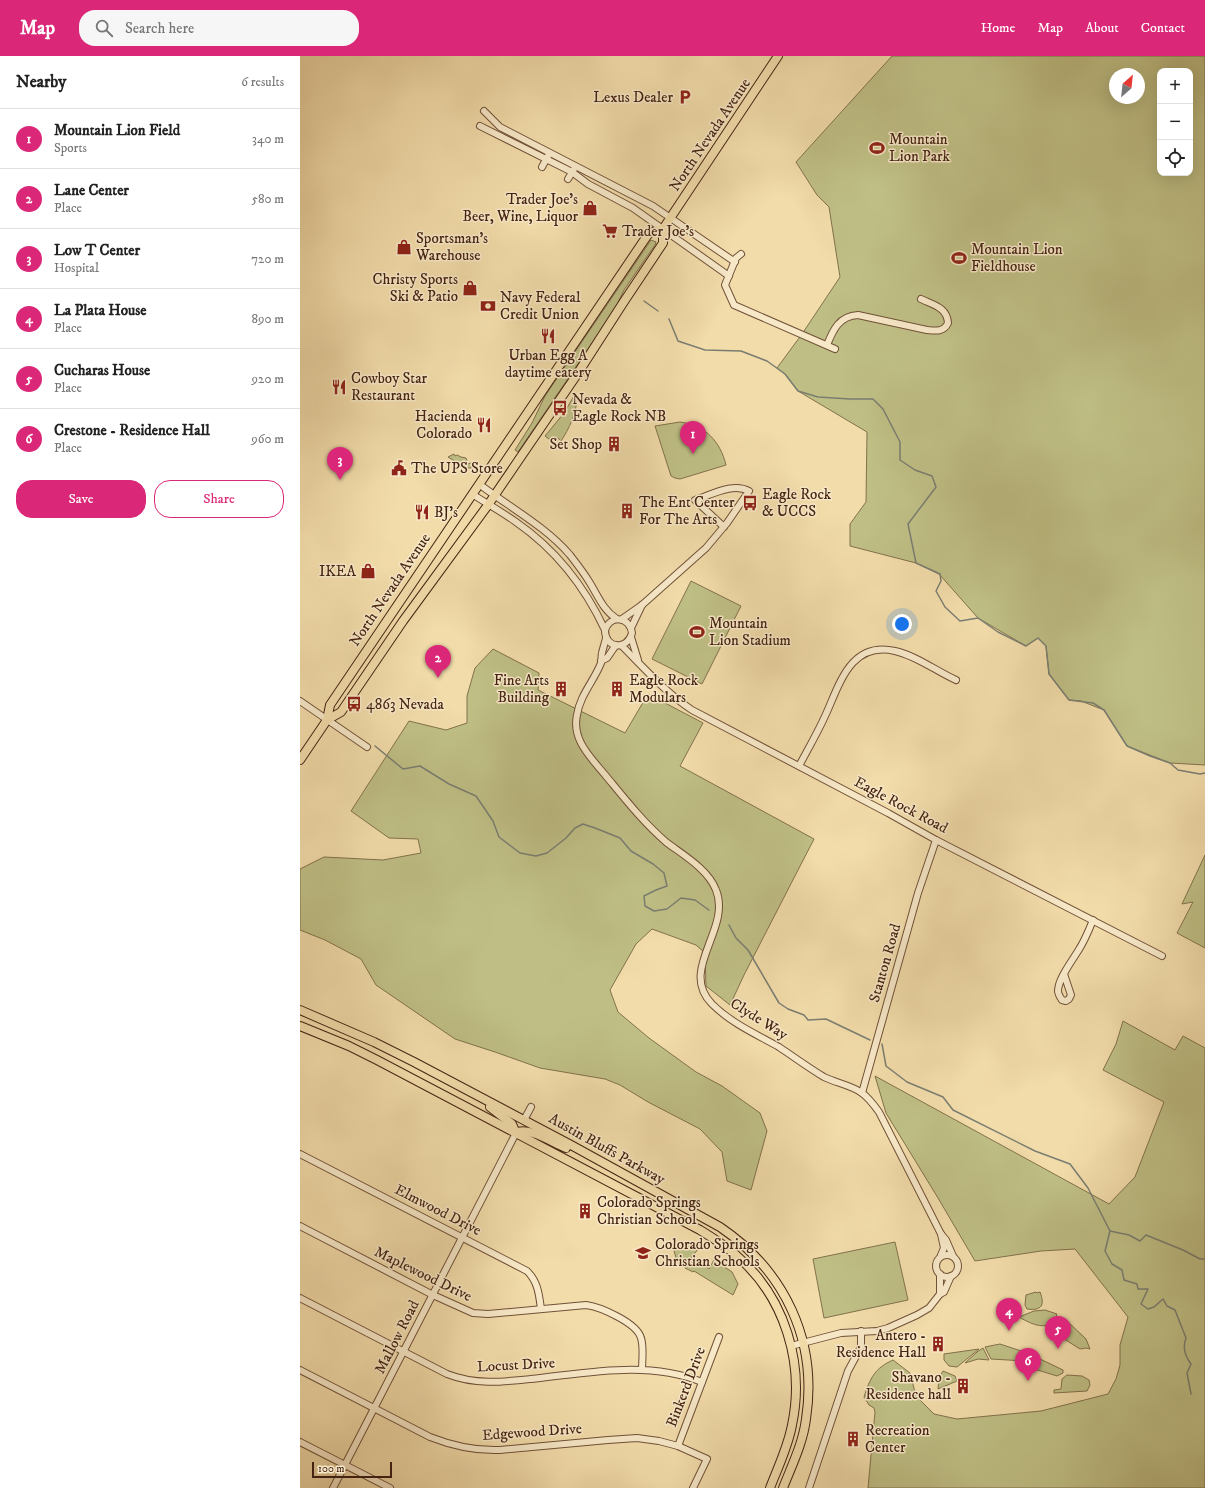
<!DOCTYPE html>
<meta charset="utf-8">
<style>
:root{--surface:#fff;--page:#f6f6f6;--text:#222;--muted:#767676;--line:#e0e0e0;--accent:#db2777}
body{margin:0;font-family:"IM FELL DW Pica",serif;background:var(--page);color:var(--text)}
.controls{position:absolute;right:12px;top:12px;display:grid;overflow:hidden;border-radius:8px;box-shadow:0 4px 16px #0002}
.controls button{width:36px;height:36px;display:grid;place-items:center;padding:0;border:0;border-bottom:1px solid var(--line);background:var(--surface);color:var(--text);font:20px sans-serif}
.compass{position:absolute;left:809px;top:12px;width:36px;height:36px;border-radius:50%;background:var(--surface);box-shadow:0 4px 16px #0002;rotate:27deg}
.scale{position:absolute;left:12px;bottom:10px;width:80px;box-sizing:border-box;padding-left:4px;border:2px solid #452312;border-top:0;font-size:11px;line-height:14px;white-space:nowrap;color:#452312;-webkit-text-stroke:3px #f7e8c8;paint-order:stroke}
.you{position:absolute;left:602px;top:568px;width:14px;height:14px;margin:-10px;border:3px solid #fff;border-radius:50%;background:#1a73e8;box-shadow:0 0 0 6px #1a73e833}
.badge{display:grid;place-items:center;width:26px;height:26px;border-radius:50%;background:var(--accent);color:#fff;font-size:13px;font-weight:700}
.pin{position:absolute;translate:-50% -33px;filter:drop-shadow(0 1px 2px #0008)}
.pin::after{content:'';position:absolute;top:21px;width:14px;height:12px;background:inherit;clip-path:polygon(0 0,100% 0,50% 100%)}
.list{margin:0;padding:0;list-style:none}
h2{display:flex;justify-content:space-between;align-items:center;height:52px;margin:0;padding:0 16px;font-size:17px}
h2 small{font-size:13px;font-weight:400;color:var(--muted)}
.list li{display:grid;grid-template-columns:26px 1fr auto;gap:12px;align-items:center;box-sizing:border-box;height:60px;padding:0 16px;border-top:1px solid var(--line)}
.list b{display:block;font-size:15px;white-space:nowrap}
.list p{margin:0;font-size:13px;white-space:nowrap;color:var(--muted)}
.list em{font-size:13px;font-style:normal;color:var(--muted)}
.actions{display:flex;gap:8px;padding:12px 16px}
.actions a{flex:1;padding:9px 0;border:1px solid var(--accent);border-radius:16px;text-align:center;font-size:14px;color:var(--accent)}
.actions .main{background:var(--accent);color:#fff}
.icon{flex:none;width:22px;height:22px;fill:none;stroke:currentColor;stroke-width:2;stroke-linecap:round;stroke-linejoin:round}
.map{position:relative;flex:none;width:905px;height:1432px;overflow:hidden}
header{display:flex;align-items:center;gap:24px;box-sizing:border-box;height:56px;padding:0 20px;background:var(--accent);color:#fff}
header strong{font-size:19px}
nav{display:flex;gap:22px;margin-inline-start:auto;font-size:14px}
.search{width:280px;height:36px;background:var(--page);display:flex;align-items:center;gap:10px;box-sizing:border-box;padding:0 14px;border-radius:16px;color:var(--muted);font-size:15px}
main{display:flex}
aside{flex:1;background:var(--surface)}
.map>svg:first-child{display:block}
.green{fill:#bfbf85;stroke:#82714c;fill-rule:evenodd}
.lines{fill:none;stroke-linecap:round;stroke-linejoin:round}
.stream{stroke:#7a7e72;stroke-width:1.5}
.minor-casing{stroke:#705138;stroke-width:8}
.major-casing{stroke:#452312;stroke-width:10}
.minor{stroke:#f7e8c8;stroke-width:6}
.major{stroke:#f2dcaa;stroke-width:8}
.labels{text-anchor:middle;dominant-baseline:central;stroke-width:3;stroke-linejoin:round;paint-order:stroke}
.poi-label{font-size:15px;fill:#452312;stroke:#f7e8c8;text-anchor:start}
.street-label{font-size:15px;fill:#452312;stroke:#f7e8c8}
</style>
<header>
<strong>Map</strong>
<div class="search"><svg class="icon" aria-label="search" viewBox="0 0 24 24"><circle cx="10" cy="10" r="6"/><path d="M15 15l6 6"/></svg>Search here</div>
<nav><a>Home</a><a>Map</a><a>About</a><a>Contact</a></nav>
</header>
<main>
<aside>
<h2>Nearby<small>6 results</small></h2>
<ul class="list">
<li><span class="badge">1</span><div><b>Mountain Lion Field</b><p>Sports</p></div><em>340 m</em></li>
<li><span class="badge">2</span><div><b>Lane Center</b><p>Place</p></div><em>580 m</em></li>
<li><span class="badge">3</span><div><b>Low T Center</b><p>Hospital</p></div><em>720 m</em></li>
<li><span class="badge">4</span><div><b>La Plata House</b><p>Place</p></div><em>890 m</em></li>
<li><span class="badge">5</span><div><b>Cucharas House</b><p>Place</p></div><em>920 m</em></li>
<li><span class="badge">6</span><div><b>Crestone - Residence Hall</b><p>Place</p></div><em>960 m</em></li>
</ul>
<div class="actions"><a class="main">Save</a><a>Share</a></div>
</aside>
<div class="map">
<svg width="905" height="1432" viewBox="0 0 905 1432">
<rect width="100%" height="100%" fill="#f2dcaa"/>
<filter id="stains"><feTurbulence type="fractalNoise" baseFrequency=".005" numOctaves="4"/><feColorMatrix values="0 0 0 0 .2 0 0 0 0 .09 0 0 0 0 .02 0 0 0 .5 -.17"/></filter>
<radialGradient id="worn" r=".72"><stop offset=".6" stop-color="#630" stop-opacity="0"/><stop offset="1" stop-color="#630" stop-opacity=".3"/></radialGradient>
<g class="green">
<path d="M592,0H905V709L870,707L827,690L804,654L781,645L769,644L749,618L746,590L738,582L726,590L678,562L639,518L616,507L550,490V468L566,446L567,376L498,335L485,318L477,312L502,278L540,221L529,151L517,139L496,106ZM860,15H890V117H860ZM815,18H839V42H815Z"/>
<path d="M351,184L356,186L355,189L324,234L314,255L218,396L215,394L232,367L245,340Z"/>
<path d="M274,340L277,343C276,358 269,373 261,385L257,381L249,383L245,380L264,357Z"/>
<path d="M380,366C405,369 420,385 426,409L380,423L375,422L371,420L355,370Z"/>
<path d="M154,398L155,400L157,399L161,401L166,402L168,408L174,406L175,408L172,412H166L148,401Z"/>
<path d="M391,525L441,550L402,628L352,603Z"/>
<path d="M193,593L239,617L238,634L325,677L348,638L403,667L380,710L514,783L444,919L430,949L406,930L405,897L396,889L352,873L336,888L310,934L318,956L349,982L396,1016L422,1030L460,1057L467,1075L451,1134L427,1125L422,1096L400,1073L348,1046L320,1029L305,1023L240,1012L195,996L155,983L76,929L61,903L25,884L0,874V813L24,801L83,804L121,797L118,783L89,782L51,755L109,665L146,674L167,667V640L175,612Z"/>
<path d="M905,799V892L877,877L893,846L882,848Z"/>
<path d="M823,965L875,994L883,980L905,992V1432H568L575,1356L574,1352L569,1349L564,1341C570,1322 575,1312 593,1304L610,1317L616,1340L634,1358L657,1363L741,1355L808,1338L816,1323L820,1309V1289L828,1261L775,1193L741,1195L675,1205L638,1142L586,1057L575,1020L809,1148L835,1121L864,1046L803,1014L816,988Z"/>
<path d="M385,1186L391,1187L399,1192L391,1202L400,1209L402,1207L409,1213L414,1204L432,1216L438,1228L433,1239L394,1215L393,1216L385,1212V1210L377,1205L374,1195L378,1190Z"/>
<path d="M595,1186L608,1244L524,1262L513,1203Z"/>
<path d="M736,1236L737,1237L740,1236C745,1249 742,1255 727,1253L725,1249L726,1239Z"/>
<path d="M745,1254L757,1258L756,1259L760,1263C746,1275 733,1269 719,1261L734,1255Z"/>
<path d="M763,1264H766L786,1283L790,1293L786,1292L780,1293L750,1274Z"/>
<path d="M700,1288L721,1295V1298L725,1300V1305L691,1303L685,1291Z"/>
<path d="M683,1292L689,1304L678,1303L665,1307L677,1296Z"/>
<path d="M679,1293L657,1311L649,1310L644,1304V1298Z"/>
<path d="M730,1301L740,1303L763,1314V1317L757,1320L728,1311Z"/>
<path d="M643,1315L655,1320L657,1325L638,1333L639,1322Z"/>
<path d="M767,1319L782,1320L789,1324L790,1329L787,1335L754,1337V1334L761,1333L762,1323Z"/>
</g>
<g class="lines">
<g class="stream">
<path d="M344,245L358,255"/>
<path d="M369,263L378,285L405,294L441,295L467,305L485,318L498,335L518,341L550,343H573L583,353L600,386V404L615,414L632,420L636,431L608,468L616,507L640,518L641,525L636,535L645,551L660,565L678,562L698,576L726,590L738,582L746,590L749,618L769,644L793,647L804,654L827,690L850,700L870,707L878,714L900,718L905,717"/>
<path d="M75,690L103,713L120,710L149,728L176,740L193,765L199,781L220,797L236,800L247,797L266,782L275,772L283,768L295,772L320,782L331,795L353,808L364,817L367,830L356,834L344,840L345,850L354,855L367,853L381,842L395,844L409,854"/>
<path d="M429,869L436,882L448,894L479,947L488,953L504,959L508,964L526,963L570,984"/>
<path d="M582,988L586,1010L607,1026L643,1041L653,1054L735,1095L770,1108L788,1132L810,1175L805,1195L812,1208L822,1214L824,1224L837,1228L838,1233H848L841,1248L848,1253L854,1251L863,1243L867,1250L875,1254L886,1282C882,1292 885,1300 891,1308L887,1317L891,1338"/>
<path d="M810,1175L829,1179L840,1185L846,1179L883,1194L900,1203H905"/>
</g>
<g class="minor-casing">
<g id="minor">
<path d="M184,55L200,71L353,150L435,206"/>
<path d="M180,70L272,116L288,128L333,152L429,220"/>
<path d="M242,111L248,100"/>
<path d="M268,123L274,113"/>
<path d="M441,198L436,202L425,229L434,249L535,293"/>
<path d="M527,289C533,274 539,260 558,259L627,274C636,275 644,276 648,267C647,251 633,249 621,243"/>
<path d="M179,428C209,451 245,470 270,499C277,508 284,517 290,527C298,540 303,554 317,563"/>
<path d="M172,438C186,447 202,456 216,466C255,493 285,531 305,574C305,593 327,595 332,577C330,561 311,558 305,574"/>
<path d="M322,563L342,549L406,492L427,467L449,435C433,426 411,439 395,444L424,471"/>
<path d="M331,572L342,549"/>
<path d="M331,581L338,604"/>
<path d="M306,582C305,587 303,592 302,597C301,600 302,604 301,607C294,625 280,639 277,659C275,668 277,679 281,687C287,699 297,709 306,720C325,743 343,766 366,786C383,799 408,813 416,834C432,873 378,914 412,948C431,967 456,978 479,991C494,1001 509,1012 524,1021C536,1027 551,1029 562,1037C569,1042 574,1049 579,1056L641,1178L646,1184L653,1200"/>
<path d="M321,589C344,612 365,636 392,654L588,757L636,784L862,900"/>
<path d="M301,605L307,602L316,589"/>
<path d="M0,645L67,691"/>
<path d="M499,710C508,693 518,676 526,658C540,627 551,585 595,595C617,600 636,615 656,624"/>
<path d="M764,918L771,939L769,943L766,945L762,944C760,941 758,938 758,935C758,923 772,905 778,895C784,886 789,874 793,864"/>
<path d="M562,1037L618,837L636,784"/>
<path d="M224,1064L231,1051"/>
<path d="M0,1098L227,1215C238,1226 239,1238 241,1253"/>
<path d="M0,1170L133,1239L173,1257L188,1258L286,1249C301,1251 337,1267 341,1282C344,1292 342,1304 342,1314"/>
<path d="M641,1178L644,1192L641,1199"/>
<circle cx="647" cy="1210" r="11"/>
<path d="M640,1218V1238"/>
<path d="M0,1242L147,1318C175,1329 202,1326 231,1323C287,1317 348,1304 402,1326"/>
<path d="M491,1290L541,1277L577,1275L588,1272L617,1259L629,1252L640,1238L644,1236L651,1220"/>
<path d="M0,1314L130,1381C153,1390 176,1395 200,1394L308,1384L337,1382L359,1385L378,1390L407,1403L393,1432"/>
<path d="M0,1386L90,1432"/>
<path d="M378,1390L419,1281"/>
<path d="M33,1432L216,1077"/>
<path d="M509,1432L548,1315L561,1291V1275"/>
</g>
</g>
<g class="major-casing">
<g id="major">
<path d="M27,664L41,656L103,565L188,449L278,317L323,247L363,187V173L478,0"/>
<path d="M0,704L27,664L30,649L349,177L363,173"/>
<path d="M0,954L74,986L114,1006L271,1089L420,1171C485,1215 518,1285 506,1363C503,1387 492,1409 483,1432"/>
<path d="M0,970L49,990L77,1004L400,1174C413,1182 426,1190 437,1200C485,1241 505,1308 492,1369C488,1391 478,1411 470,1432"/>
<path d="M190,1051L212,1068L216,1077"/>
<path d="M216,1077C228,1070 253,1087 266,1092"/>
</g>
</g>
<use href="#minor" class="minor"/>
<use href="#major" class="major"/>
</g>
<defs>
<g id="parking-bare" transform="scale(1.2)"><path d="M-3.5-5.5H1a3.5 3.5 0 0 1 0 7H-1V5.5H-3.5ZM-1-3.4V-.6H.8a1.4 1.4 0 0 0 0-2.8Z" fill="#8f2418" stroke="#f7e8c8" stroke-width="2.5" paint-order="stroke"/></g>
<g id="stadium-bare" transform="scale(1.2)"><path d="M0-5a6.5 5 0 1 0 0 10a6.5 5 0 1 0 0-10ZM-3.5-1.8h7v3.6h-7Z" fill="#8f2418" stroke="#f7e8c8" stroke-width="2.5" paint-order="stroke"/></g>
<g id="shop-bare" transform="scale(1.2)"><path d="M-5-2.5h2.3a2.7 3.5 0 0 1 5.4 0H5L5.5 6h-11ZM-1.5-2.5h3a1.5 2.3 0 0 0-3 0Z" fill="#8f2418" stroke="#f7e8c8" stroke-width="2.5" paint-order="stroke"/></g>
<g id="supermarket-bare" transform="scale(1.2)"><path d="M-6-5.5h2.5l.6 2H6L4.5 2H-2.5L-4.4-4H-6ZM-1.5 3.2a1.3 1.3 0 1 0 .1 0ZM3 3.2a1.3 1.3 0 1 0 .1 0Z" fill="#8f2418" stroke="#f7e8c8" stroke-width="2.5" paint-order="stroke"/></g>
<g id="bank-bare" transform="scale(1.2)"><path d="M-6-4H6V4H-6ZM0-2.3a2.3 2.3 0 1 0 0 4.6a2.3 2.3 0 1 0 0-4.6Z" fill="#8f2418" stroke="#f7e8c8" stroke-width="2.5" paint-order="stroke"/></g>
<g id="restaurant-bare" transform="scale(1.2)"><path d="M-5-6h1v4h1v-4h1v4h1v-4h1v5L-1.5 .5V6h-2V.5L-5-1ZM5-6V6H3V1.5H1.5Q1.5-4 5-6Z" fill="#8f2418" stroke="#f7e8c8" stroke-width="2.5" paint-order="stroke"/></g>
<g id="bus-bare" transform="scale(1.2)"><path d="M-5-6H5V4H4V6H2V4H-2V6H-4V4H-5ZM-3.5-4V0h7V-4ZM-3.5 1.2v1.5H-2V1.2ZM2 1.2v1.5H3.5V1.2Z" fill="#8f2418" stroke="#f7e8c8" stroke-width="2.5" paint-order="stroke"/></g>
<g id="building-bare" transform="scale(1.2)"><path d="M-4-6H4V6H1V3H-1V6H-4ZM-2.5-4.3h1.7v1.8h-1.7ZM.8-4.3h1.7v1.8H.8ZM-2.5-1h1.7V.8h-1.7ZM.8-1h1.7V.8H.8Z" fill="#8f2418" stroke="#f7e8c8" stroke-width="2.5" paint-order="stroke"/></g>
<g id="civic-bare" transform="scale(1.2)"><path d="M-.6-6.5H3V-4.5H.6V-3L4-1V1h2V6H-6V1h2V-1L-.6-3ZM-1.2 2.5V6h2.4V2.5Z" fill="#8f2418" stroke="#f7e8c8" stroke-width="2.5" paint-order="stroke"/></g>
<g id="school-bare" transform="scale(1.2)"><path d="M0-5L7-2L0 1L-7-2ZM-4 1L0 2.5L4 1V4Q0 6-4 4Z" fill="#8f2418" stroke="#f7e8c8" stroke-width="2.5" paint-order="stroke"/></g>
</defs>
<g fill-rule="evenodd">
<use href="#parking-bare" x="385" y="41"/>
<use href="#stadium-bare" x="577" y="92"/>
<use href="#shop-bare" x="290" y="152"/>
<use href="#supermarket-bare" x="310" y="175"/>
<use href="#shop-bare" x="104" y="191"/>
<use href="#stadium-bare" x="659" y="202"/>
<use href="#shop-bare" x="170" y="232"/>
<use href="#bank-bare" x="188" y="250"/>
<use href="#restaurant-bare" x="248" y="280"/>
<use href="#restaurant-bare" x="39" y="331"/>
<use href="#bus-bare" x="260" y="352"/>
<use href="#restaurant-bare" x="184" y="369"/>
<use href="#building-bare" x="314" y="388"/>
<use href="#civic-bare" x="99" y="412"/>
<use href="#bus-bare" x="450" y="447"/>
<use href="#building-bare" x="327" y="455"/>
<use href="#restaurant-bare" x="122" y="456"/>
<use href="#shop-bare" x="68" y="515"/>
<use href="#stadium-bare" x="397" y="576"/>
<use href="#building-bare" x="261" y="633"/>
<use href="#building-bare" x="317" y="633"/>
<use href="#bus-bare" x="54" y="648"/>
<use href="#building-bare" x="285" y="1155"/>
<use href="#school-bare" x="343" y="1197"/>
<use href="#building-bare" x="638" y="1288"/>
<use href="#building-bare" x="663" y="1330"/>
<use href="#building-bare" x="553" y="1383"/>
</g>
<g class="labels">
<g class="poi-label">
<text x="373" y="41" text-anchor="end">Lexus Dealer</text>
<text x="589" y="83">Mountain<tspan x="589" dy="17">Lion Park</tspan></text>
<text x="278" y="143" text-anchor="end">Trader Joe's<tspan x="278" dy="17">Beer, Wine, Liquor</tspan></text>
<text x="322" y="175">Trader Joe's</text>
<text x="116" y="182">Sportsman's<tspan x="116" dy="17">Warehouse</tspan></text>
<text x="671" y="193">Mountain Lion<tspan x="671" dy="17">Fieldhouse</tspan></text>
<text x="158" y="223" text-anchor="end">Christy Sports<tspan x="158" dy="17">Ski &amp; Patio</tspan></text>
<text x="200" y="241">Navy Federal<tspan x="200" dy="17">Credit Union</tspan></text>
<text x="248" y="299" text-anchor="middle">Urban Egg A<tspan x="248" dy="17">daytime eatery</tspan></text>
<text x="51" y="322">Cowboy Star<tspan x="51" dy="17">Restaurant</tspan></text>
<text x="272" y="343">Nevada &amp;<tspan x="272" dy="17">Eagle Rock NB</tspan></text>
<text x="172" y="360" text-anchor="end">Hacienda<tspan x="172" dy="17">Colorado</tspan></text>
<text x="302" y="388" text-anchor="end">Set Shop</text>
<text x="111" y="412">The UPS Store</text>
<text x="462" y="438">Eagle Rock<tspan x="462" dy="17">&amp; UCCS</tspan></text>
<text x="339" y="446">The Ent Center<tspan x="339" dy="17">For The Arts</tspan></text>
<text x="134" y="456">BJ's</text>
<text x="56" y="515" text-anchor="end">IKEA</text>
<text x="409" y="567">Mountain<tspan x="409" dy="17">Lion Stadium</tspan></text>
<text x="249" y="624" text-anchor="end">Fine Arts<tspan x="249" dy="17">Building</tspan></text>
<text x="329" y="624">Eagle Rock<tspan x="329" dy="17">Modulars</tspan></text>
<text x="66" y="648">4863 Nevada</text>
<text x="297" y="1146">Colorado Springs<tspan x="297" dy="17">Christian School</tspan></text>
<text x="355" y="1188">Colorado Springs<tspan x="355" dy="17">Christian Schools</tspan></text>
<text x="626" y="1279" text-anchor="end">Antero -<tspan x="626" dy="17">Residence Hall</tspan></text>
<text x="651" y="1321" text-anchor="end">Shavano -<tspan x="651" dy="17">Residence hall</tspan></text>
<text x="565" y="1374">Recreation<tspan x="565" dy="17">Center</tspan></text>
</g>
<g class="street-label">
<text transform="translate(410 79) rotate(-56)">North Nevada Avenue</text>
<text transform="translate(90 534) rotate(-56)">North Nevada Avenue</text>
<text transform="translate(601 749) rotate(28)">Eagle Rock Road</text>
<text transform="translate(585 907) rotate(-74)">Stanton Road</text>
<text transform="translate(459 963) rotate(32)">Clyde Way</text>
<text transform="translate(307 1093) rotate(29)">Austin Bluffs Parkway</text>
<text transform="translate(138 1154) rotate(27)">Elmwood Drive</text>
<text transform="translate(123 1218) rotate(26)">Maplewood Drive</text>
<text transform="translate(97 1281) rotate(-63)">Mallow Road</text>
<text transform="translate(216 1309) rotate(-3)">Locust Drive</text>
<text transform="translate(386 1331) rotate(-69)">Binkerd Drive</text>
<text transform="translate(232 1376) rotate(-4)">Edgewood Drive</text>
</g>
</g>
<rect width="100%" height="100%" filter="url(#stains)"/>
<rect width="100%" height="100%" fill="url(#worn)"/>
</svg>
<div class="controls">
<button>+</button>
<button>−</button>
<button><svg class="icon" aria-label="locate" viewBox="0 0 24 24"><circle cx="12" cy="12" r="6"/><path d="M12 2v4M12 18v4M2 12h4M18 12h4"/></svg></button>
</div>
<svg class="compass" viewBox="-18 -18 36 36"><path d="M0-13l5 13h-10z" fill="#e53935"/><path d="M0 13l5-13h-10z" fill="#767676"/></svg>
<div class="scale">100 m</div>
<div class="you"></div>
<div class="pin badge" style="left:393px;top:398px">1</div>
<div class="pin badge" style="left:138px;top:622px">2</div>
<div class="pin badge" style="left:40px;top:424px">3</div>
<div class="pin badge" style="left:709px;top:1275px">4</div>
<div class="pin badge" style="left:758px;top:1293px">5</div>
<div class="pin badge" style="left:728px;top:1325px">6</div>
</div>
</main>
